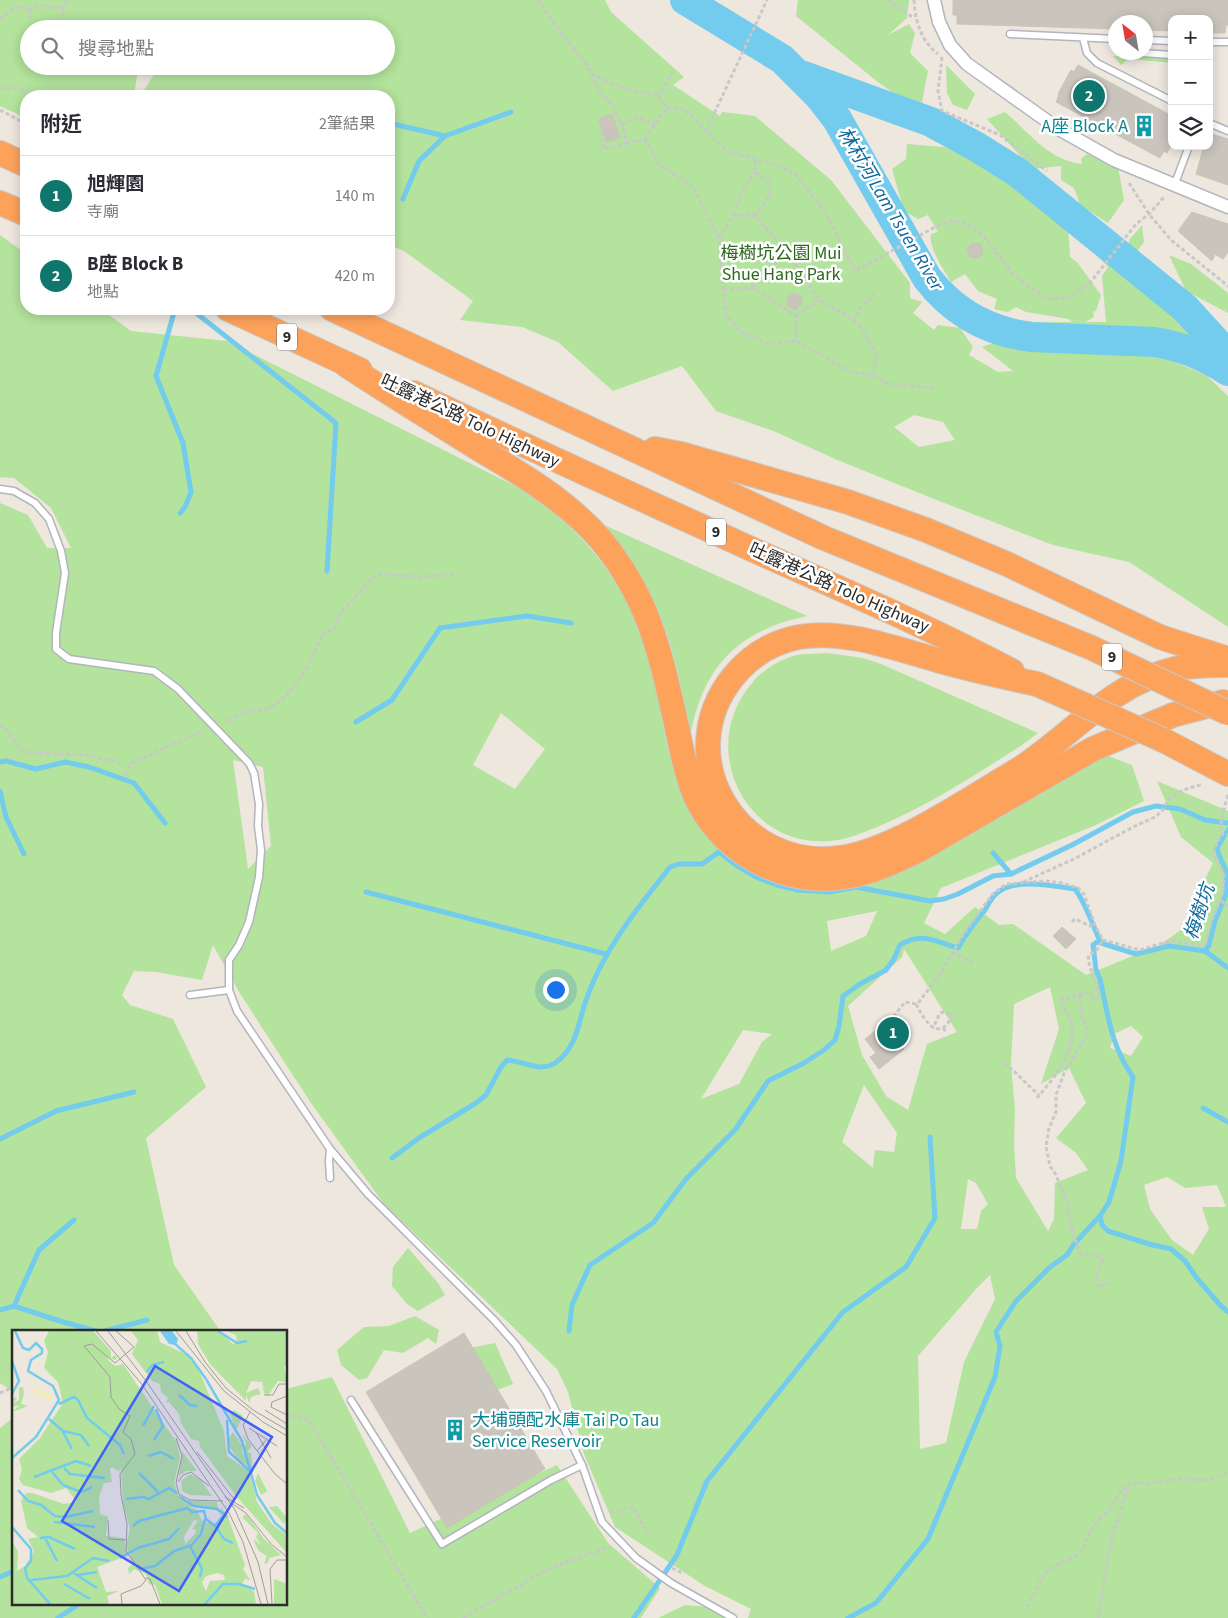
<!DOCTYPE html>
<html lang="zh-TW">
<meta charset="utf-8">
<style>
:root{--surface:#fff;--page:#f2f2f3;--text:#2b2b33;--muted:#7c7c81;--line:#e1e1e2;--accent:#0f766e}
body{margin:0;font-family:"Source Sans 3","Noto Sans TC",sans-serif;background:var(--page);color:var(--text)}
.controls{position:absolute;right:15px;top:15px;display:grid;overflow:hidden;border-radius:10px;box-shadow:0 2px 12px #0003}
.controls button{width:45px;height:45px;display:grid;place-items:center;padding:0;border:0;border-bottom:1px solid var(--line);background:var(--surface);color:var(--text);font:25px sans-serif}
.compass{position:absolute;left:1108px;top:15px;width:45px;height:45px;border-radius:50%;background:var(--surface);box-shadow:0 2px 12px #0003;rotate:329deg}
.you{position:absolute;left:555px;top:989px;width:18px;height:18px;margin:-12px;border:4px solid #fff;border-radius:50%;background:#1a73e8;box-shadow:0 0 0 8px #1a73e833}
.badge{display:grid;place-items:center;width:32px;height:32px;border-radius:50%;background:var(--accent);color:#fff;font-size:16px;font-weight:700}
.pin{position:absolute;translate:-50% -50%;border:2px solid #fff;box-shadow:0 1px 5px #0006}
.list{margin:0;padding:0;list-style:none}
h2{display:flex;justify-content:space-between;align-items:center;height:65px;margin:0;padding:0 20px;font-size:21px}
h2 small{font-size:16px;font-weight:400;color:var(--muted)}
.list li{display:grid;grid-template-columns:32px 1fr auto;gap:15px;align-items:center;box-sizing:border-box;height:80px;padding:0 20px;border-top:1px solid var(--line)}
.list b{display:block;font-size:19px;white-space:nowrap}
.list p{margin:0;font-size:16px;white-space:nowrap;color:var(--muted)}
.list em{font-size:16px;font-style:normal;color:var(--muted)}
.icon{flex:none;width:28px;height:28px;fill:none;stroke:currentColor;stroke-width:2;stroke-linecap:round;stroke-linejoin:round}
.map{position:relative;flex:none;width:1228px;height:1618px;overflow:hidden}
.search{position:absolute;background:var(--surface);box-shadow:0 2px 12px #0003;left:20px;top:20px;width:375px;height:55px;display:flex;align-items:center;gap:12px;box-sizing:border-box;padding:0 18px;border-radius:28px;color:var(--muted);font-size:19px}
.panel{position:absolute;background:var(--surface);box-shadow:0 2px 12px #0003;left:20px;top:90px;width:375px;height:225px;border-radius:20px}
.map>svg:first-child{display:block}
.green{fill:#b3e39c;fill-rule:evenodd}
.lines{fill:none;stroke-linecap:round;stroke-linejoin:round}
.stream{stroke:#73cbed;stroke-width:5}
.river{stroke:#73cbed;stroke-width:30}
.building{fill:#c9c5bd;stroke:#c9c3b8}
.lane-casing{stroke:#b2b4bf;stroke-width:9}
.street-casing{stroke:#b2b4bf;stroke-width:15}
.highway-casing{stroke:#c8c8c8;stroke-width:26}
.path{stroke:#c8c8c8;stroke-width:3;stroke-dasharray:4 2.5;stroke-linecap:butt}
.lane{stroke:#fff;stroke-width:6}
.street{stroke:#fff;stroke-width:12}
.highway{stroke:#fca25b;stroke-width:24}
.highway-bridge-casing{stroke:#c8c8c8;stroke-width:26;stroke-linecap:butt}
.highway-bridge{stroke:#fca25b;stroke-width:24}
.labels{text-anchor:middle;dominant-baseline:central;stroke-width:5;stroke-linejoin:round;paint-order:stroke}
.shield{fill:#fff;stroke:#6b6b6b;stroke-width:1}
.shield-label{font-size:16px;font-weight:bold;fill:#2c2c2c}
.culture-label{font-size:18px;fill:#0d838f;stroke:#fff;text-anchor:end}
.park-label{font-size:18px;fill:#2b691c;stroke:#fff}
.street-label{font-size:18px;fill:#2c2c2c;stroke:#fff}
.water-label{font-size:19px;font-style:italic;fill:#0f6a9c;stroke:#fff}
.inset-river{fill:none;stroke:#73cbed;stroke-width:2.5}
.inset-road{fill:none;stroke:#a09c97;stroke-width:1}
.view{fill:#4161f8;fill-opacity:0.15;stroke:#4161f8;stroke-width:2.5}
.inset-edge{fill:none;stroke:#2c2c2c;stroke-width:2.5}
</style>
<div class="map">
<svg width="1228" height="1618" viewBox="0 0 1228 1618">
<rect width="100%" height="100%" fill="#ede7de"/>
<g class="green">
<path d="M0,0H605L611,12L684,77L673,85L720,116L722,112L755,116L831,180L910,283V298L922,302L913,313L934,330L938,325L960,328L973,347L969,355L998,372L1013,371L982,347L1002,340L1066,350L1113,349L1158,355L1206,375L1228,396V627L1129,562L1053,545L934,499L835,459L776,432L716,411L682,366L613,391L558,342L522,327L460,320L473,301L404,251L389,245V96H140L155,73L135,69L137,75L134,96H26V118L0,106ZM29,29H386V66H29ZM914,415L943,422L955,440L919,447L894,427Z"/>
<path d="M798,0H909L907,18L888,35L909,24L915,33L910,53L928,71L920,112L878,82L796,16Z"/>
<path d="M1147,55L1172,58V63L1129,59L1121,65L1113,56Z"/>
<path d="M946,65L975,94L967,110L953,105L947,93Z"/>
<path d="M1005,112C1029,132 1048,160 1082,164L1081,159L1087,154L1118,167L1124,200L1108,223L1080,205L1074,188L1061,180V166L1032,169L987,119Z"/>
<path d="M907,144L944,147L976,161L1036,199L1068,225L1070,257L1077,262L1101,295L1096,311L1093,312L1094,317L1085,322H1106L1102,276L1108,267L1076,233L1087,211L1127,247L1130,239L1142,225L1144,242L1135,254L1228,337V362L1212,352L1178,337L1029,331L1007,323L1072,322L1069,319L1026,312L1016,307L1008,312L994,309L997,299L978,291L965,274L951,282C944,270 928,247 931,234L938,232L928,215L918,219L904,211L892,169L906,159Z"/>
<path d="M0,235L26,254V309H101L131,331L227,341L521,489C569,520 607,560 632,612C676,706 651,830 763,879C794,892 829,895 860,886C894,878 924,861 954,844C984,827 1014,809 1044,792C1065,780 1086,766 1108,756L1132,765L1144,801L1096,825L941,888L924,923L945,934L975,907L999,925L1013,924L1086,975L1160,945L1196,919V898L1213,863L1181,837L1157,781L1228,811V1618H748L751,1609L705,1586L615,1527L584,1454L568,1392L557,1369L384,1204L311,1103L239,992L213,945L202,980L156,972L134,971L122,995L130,1005L173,1019L206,1087L146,1138L174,1265L221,1332H14V1392L0,1383V503L28,515L47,548H71L51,508L14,478L0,477ZM501,713L545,749L515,789L473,765ZM233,760L263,767L271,846L248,869ZM877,911L866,936L831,951L827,921ZM904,949L957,1032L927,1044L908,1110L886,1096L862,1055L848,1006L902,957ZM1050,987L1059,1029L1041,1084L1069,1068L1086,1103L1056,1138L1076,1153L1088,1170L1055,1183L1054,1219L1048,1231L1016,1178L1014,1144L1015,1110L1011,1064L1014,1004ZM1131,1026L1143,1037L1131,1056L1110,1048L1114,1034ZM743,1030L772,1034L762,1042L739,1084L701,1099ZM864,1085L897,1133L894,1152L875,1150L873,1168L842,1142ZM1167,1177L1185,1188L1217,1185L1226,1207H1202L1209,1229L1193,1255L1172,1240L1150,1209L1144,1185ZM968,1179L976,1183L988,1204L981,1211L977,1229H961ZM990,1275L995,1299L964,1362L946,1443L920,1449L918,1356L976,1289Z"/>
<path d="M1169,255L1191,264L1228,293V313L1186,291Z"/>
<path d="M604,525L807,616C740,630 704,665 691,732C683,698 677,663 666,631C652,591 630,557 604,525Z"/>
<path d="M827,653L863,658L881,664L1038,733L1022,745C975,775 928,806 877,827C862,833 846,840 830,841C744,848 696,746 753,682C762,671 776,662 790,657C801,653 815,654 827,653Z"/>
<path d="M408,1248L438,1283L445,1295L418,1311L407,1304L392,1286L393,1267Z"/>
<path d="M415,1316L439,1330L436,1344L428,1338L403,1353L384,1350L367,1378L359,1380L341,1365L337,1350L364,1327L389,1326Z"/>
<path d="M495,1343L513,1384L486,1394L459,1350Z"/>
<path d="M332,1377L410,1533L557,1465L608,1543L660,1588L641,1618H0V1428L14,1417V1604H286V1389Z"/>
<path d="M685,1605L729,1609L723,1618H658Z"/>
</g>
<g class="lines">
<g class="stream">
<path d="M389,123L445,136L511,112"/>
<path d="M403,199L419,161L445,136"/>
<path d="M175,309L156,376L183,443L191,492L185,507L180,513"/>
<path d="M191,309L336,423L327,571"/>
<path d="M356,722L392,700L440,628L527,616L571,623"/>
<path d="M0,762L6,761L36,769L65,762L89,767L134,783L165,823"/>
<path d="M0,791L6,817L24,854"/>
<path d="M993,853L1011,874"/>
<path d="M366,892L606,954"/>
<path d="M1205,951L1228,968"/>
<path d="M1203,1108L1228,1122"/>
<path d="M0,1139L56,1111L134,1092"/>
<path d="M392,1158L419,1138L476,1103L486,1095L501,1067L507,1060C523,1061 540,1073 555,1063C576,1049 578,1025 585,1003C602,951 637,909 670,867L679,864H702L719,852L736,865L756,877L777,885L798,890L830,892L856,887L930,901L944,899L958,894L993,876L1011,874L1072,845L1133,812L1156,806L1180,809L1205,820L1228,823"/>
<path d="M1100,1216L1102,1225L1108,1231L1149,1244L1171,1249L1185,1261L1196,1277L1220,1305L1228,1312"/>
<path d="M14,1306L60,1321L99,1332"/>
<path d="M0,1310L14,1306L39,1250L74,1220"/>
<path d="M569,1331L572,1305L590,1265L653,1223L686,1179L735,1130L768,1081L804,1063L824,1050L835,1040L839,1026L843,996L860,984L886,970L894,959L900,945C922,931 936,942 958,948C966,934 975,922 985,910C988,905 991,898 996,894C1013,877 1054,886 1075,889C1087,905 1092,925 1101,943L1136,954L1169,946L1205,951L1209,945L1215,921L1226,894L1227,873L1219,855L1217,848L1228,830"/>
<path d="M101,1332L147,1320"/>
<path d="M0,1577L14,1571"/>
<path d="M58,1618L79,1604"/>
<path d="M634,1618L677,1555L707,1481L843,1312L906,1267L935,1218L930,1137"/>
<path d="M848,1618L876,1603L928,1539L995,1377L1000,1346L996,1332L1016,1301L1050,1267L1067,1255L1074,1244L1100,1216L1109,1202L1121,1161L1133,1077C1111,1046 1108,1015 1100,979L1096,970L1093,945L1097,942L1101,943"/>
</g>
<g class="river">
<path d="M685,0L782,59L820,97L837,119L927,278C954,313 988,332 1032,337L1154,342C1181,346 1205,356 1228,371"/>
<path d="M804,76L931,122L977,147L1017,172L1185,308L1219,345L1227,370"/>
</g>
</g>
<g class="building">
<path d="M953,0H1228V25H1226L1225,33H1209V19H1172V31L1146,30V22H1116V29L957,24V15H953Z"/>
<path d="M1078,65L1172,116V144L1167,153L1164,151L1160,158L1056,102L1059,95L1058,94L1071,70L1074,72Z"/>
<path d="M612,114L620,138L606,142L599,119Z"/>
<path d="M1212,134L1228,139V185L1196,174L1204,146H1209Z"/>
<path d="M1192,212L1228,224V252L1223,259L1215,254L1212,261L1178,231Z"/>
<path d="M972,243L981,244L983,252L979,258L970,257L967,248Z"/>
<path d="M794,293L801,296L802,303L796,310L788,306L787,298Z"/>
<path d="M1062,927L1076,939L1066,949L1053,936Z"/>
<path d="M884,1024L904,1049L879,1069L870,1057L876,1053L865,1039Z"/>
<path d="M464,1333L545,1469L447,1528L366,1392Z"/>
</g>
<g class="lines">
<g class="lane-casing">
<g id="lane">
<path d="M1010,34L1116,39"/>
<path d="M1083,38L1087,53L1097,63L1172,101"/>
<path d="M1146,40L1172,41"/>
<path d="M1209,42H1228"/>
<path d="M1127,52L1172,55"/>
<path d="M1209,123L1228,131"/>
<path d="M1174,186L1189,146"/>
<path d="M0,489L14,491L35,503L49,519L61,551L65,573L56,633V649L69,659L154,671L178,689L249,763L254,773L259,804L258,826L261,850L259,877L249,922L239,945L229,960V990L237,1011L330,1149L368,1194L494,1320L516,1345L546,1391L582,1465L602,1522L636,1558L671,1583L733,1618"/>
<path d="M190,995L229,990"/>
<path d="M330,1178L329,1161L330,1149"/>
<path d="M351,1400L442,1544L551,1480L582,1465"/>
</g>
</g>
<g class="street-casing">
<path id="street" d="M934,0L939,22L950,45L967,64L1057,128L1114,160L1228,207"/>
</g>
<g class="highway-casing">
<g id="highway">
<path d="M0,153L26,165"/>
<path d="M0,203L26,214"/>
<path d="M228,309L360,370"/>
<path d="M332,309L824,538L992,607"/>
<path d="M346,365C390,394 434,421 479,449C523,475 567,501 601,540C649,598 660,652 676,723C681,746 685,770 694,793C719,851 782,887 845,877C871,873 894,862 917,851L1093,749L1173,715L1223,702"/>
<path d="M414,393C528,448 643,500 758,552C843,590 929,627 1012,671"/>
<path d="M655,449L681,454L848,502L926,530L1007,564L1160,637L1225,658"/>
<path d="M1037,684C1004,677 972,670 940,661C897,649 844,629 799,637C773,642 750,656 733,677C668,758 739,872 840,858C896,850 968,799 1018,770C1070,737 1112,683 1175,669C1192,665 1210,665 1228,665"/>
<path d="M1163,740L1228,774"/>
</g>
</g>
<g class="path">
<path d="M538,0L555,25L588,66L600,92L612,104L622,124L627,143L645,139L667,107L684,109L726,151L773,164L795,174L824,210L855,271L937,226L953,221L967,224L983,235L1012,273L1031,288L1048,299L1068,298L1090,283L1136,224L1149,214L1165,196"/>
<path d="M887,0L914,18"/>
<path d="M914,0C915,21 921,41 938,54"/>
<path d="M29,10C47,0 46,10 63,7"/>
<path d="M63,16C62,8 63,5 69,0"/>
<path d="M0,19L13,9L21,6L29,10L31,18"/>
<path d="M942,57L938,91L942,111L1000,135L1047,171"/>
<path d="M592,74L625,89L657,95L667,107"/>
<path d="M0,88L20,89L34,96"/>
<path d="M657,95L662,92L672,73"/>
<path d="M0,110L26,124"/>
<path d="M622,124L637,117L655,124"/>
<path d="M600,131L604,149L627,143"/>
<path d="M706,131L767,0"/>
<path d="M645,139L659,164L693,187L719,238L726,316L743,333L766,343L796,341L851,372L873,375L888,384L935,388"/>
<path d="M755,160V172L770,183V196L755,216L785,249L819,300L846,315L862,328L877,355L873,375"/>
<path d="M1129,183L1149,214L1171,240L1228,286"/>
<path d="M734,215L742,192L755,172"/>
<path d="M719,238L734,215L755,216"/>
<path d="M753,288L765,269L775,264L785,249"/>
<path d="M724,289L753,288L796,316V341"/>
<path d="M796,316L819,300"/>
<path d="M854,322L860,309L874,294"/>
<path d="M228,721C233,718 239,714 245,712C253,710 260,711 268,708C294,696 313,660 322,634L336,627L340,614L372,578L381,574L420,577L457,574"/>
<path d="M0,725L8,731L17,746L23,751L35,753L89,755L120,763"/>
<path d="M125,775L131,763L203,731"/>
<path d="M1228,795C1224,808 1220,820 1221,834L1228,835"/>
<path d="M1023,882L1074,859L1133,827L1155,817L1162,811L1169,799L1183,790L1203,784"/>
<path d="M1221,901L1228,906"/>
<path d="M1072,922L1075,919L1090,926L1095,925"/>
<path d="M952,953L959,955L973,964"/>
<path d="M1080,995L1082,1017L1087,1030L1086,1036L1065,1071L1056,1095V1112L1049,1128L1046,1146L1050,1166L1056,1175L1067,1202L1073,1235L1081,1254L1083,1255L1097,1254L1102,1260C1099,1272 1093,1274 1099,1287L1110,1283"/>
<path d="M916,1004C921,1013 925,1022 934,1028C945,1031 948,1023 953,1015L942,1012L939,1015L933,1028"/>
<path d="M893,1028L890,1021L905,1002L916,1004L919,1002L938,977L965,932L992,895L1006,884L1045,881L1062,883L1078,888L1084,894L1095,925L1103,940L1140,950L1169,941L1199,945L1205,944L1211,923L1223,892L1224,874L1215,857L1214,850L1221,834"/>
<path d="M943,1028L947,1033"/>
<path d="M1004,1063C1017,1073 1027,1085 1039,1095"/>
<path d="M1037,1098C1054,1078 1078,1050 1071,1022C1069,1015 1064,1008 1060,1001L1062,999C1071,998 1082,992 1090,992L1093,999L1099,997L1098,991L1088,960L1089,955L1096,951L1103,940"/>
<path d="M0,1393L14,1387"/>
<path d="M286,1415L309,1420L427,1618"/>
<path d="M610,1512L633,1507L648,1533"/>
<path d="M672,1568L684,1574"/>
<path d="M1027,1607L1044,1575L1050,1569L1075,1556L1083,1549L1093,1526L1108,1511L1121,1491L1129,1484"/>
<path d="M463,1618L552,1567L610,1547"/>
<path d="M1098,1618L1110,1545L1129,1483H1153L1177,1479L1207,1480L1228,1473"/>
</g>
<use href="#lane" class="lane"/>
<use href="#street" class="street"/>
<use href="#highway" class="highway"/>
<g class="highway-bridge-casing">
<g id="highway-bridge">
<path d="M992,607L1092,648L1228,713"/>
<path d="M1037,684L1163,740"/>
</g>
</g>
<use href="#highway-bridge" class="highway-bridge"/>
</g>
<defs>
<g id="building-bare" transform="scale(1.725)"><path d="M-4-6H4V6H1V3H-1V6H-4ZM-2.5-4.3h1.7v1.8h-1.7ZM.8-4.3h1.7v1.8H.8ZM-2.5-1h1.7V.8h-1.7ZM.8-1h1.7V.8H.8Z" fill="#0f9aa8" stroke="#fff" stroke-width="2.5" paint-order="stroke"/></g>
</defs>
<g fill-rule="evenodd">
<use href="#building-bare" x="1144" y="126"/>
<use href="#building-bare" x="455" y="1430"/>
</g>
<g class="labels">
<g class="shield">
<rect x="277" y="323.5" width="20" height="27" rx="4"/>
<rect x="706" y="518.5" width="20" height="27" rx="4"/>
<rect x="1102" y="643.5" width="20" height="27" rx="4"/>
</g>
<g class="shield-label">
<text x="287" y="337">9</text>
<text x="716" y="532">9</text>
<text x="1112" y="657">9</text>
</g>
<g class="culture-label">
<text x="1128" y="126">A座 Block A</text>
<text x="472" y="1420" text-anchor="start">大埔頭配水庫 Tai Po Tau<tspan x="472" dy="21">Service Reservoir</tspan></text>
</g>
<g class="park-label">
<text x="781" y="253">梅樹坑公園 Mui<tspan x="781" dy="21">Shue Hang Park</tspan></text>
</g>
<g class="street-label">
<text transform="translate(470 421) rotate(25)">吐露港公路 Tolo Highway</text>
<text transform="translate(839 588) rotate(24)">吐露港公路 Tolo Highway</text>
</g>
<g class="water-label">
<text transform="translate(890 209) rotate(59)">林村河 Lam Tsuen River</text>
<text transform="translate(1200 912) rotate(-71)">梅樹坑</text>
</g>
</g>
<g transform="translate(12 1330)">
<rect width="275" height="275" fill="#ede7de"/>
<path d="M37,1H81L99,21V28L103,25L105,28L103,30L95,27L97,31L103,36L111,34L165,113L168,128L162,153L166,164L174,170L205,172L206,178L178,177L184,179L191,192L204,193L209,188V177L216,187L233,235L231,239L238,250L233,249L230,254L242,261L244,274H150L143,255L137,254L134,244L122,239L117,244L116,238L122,233L114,217L118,199L111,173L109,140L106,141L100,137L98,139L100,152L92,153L87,167L88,184L96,187L94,206L112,208L115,226L85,237L94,262L107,261L95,266L97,274H0V210L6,222L5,241L13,236L22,221L16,209L26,207L15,198L9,171L14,163H20L52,174L65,172L54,158L39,163L11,155L7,149L10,139L7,129L28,108L51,73L46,52L32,38L36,22L32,11ZM182,190L186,191L180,199L184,200L183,204L173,214L172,207ZM205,243L212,245L213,250L198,251L194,261L190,252L194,246ZM119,1H145L148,12L175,25L186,38L212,101L215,126L237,141L245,172L260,194L275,205V223L225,167L188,117L187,111L179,109L169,93L167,84L157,72L154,73L156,68L149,62L148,54L140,51L120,24L126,10ZM185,1H208L221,14L225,12L224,5L214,1H275V36H272L275,52L266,51L256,66L252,63L250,52L239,51L234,63L246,58L249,64L239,67L237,73L234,64V71L198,34L186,14ZM7,57H11L12,64L9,74L16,76L0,82L8,75L0,77V67L5,68L2,73L7,70ZM222,80L231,86L224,100L218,84ZM221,102L230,115L231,127L234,113L230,104L240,116L235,122L239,123L241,145L236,136L221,125L225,127L218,118L217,108ZM170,121L185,141H174L167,146ZM246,143L255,161L249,165L243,151ZM178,144L188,149L200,166L178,165L170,161L169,151ZM265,176L275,188L272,194L257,177ZM234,184L252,209L269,225L257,228L256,233L252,234L255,226L247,221L243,214L242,209L249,215L244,207L246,203L230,187ZM262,249L275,254L273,274H262Z" fill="#b3e39c" fill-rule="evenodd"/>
<path d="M20,55L36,63L41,62L40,69L37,71L23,64Z" fill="#f1ebc2"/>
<path d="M148,1H160L166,9L164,15L157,14Z" fill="#73cbed"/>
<path class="inset-river" d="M206,1L225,13L235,11M162,13L179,28L194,49L230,111L245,165L263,193L275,203M0,31L7,51L0,64M135,42L140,35L152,32M167,65L178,75L185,76M47,74L62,67L66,70L75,88L108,115L112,124M37,89L50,100L60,119M215,90L217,122L238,141M131,96L142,76M51,101L69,105L77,116M142,110L151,96L144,79M136,126L149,122L162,129M0,128L24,107L47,70L41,56L16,41L19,30L30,23V19L24,13L17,20L11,18L3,1M52,138L58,144L93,148M40,142L51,155L64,160L70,162L80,157M127,143L146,162M22,147L64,131L79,136M6,160L16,171L29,175L43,186L54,187L81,181M168,167L182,176L205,179L213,185M114,169L131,167L137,169L157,158L165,163M42,192L83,197M121,196L127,191L175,178L180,182L192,181L194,189L203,196L210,187L216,186M0,197L19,219V231L13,238L15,248L38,274M204,197L212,209L221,213M28,208L37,207L63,219M33,208L45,231M178,216L190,239L188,247M108,228L126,218L157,209L167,198M128,239L143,236L162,221L180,215L189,204L193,189M60,242L85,258M66,245L85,242M19,250L55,246L81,228L97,231M52,254L78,269M193,274L211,254H227L243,259"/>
<path class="inset-road" d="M84,1L129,53L217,183L231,212L249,274M96,1L134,51L223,180L246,232L256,274M104,1L122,17L103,33L80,14L72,16L98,47L99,67L107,79L118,86L111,102L119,109L123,124L108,144L109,165L115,194L114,221L134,250L129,256L109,264L110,274M164,1L212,61L251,92L275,106M174,1L193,32L214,58L241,80L275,100M252,65H261L267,54H275M275,66L260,72L259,77L275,85M253,80L275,94M238,82L231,95L236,109L263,144L275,154M237,98L265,116M244,102L259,128M164,108L170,126L164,153L167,164L178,170L211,171M245,121L255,109M185,122L222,169M166,152L171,145L179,142L197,156M213,167L232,178M219,173L234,183L259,214L275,227M96,190L97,209L115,210M134,248L138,249L148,274M260,274L258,239L265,230H275"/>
<path class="view" d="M143,36L260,107L167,261L50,191Z"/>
<rect width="275" height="275" class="inset-edge"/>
</g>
</svg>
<div class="controls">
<button>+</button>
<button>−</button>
<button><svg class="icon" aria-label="layers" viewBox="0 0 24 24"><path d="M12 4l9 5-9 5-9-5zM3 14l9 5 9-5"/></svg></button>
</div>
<svg class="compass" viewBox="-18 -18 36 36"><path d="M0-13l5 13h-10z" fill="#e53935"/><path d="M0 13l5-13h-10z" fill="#7c7c81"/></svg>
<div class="you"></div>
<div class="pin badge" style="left:893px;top:1033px">1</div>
<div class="pin badge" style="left:1089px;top:96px">2</div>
<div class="search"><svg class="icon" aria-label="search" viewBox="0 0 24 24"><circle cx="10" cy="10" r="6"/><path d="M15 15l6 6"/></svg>搜尋地點</div>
<section class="panel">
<h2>附近<small>2筆結果</small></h2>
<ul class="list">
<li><span class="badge">1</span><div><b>旭輝園</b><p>寺廟</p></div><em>140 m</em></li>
<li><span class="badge">2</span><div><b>B座 Block B</b><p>地點</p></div><em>420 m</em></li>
</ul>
</section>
</div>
